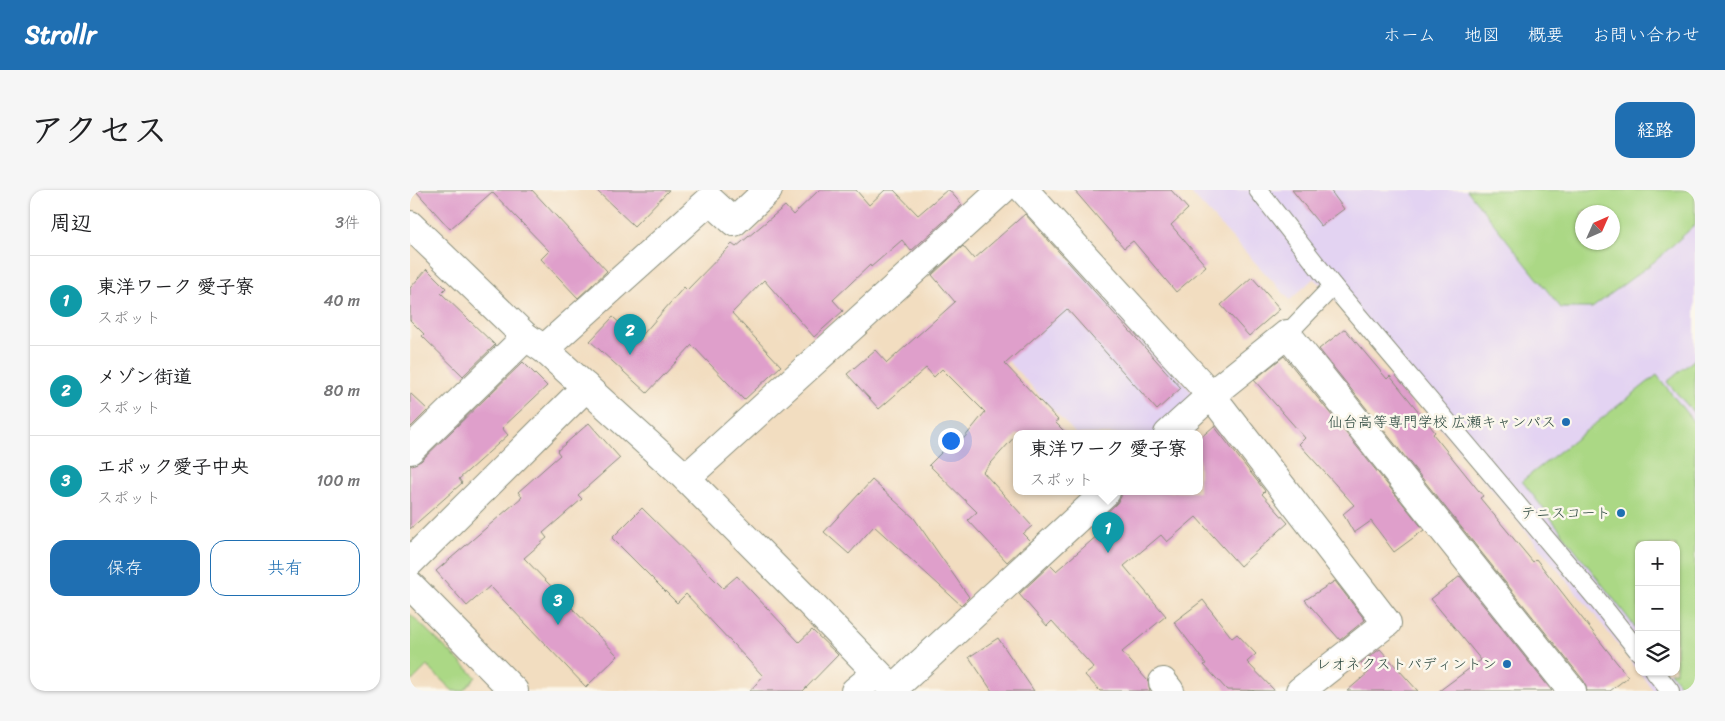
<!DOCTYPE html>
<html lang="ja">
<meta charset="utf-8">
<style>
:root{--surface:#fff;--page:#f6f6f6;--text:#202124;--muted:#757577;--line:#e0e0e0;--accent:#1f6fb2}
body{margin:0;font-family:Sriracha,"Klee One",sans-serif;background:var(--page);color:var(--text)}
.controls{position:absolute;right:15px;bottom:15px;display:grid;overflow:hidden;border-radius:10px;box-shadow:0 1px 4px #0004}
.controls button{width:45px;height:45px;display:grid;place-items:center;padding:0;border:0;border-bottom:1px solid var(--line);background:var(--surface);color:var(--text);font:25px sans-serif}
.compass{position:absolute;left:1165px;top:15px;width:45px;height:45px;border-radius:50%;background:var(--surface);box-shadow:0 1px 4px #0004;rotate:45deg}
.you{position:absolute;left:540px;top:250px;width:18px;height:18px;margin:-12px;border:4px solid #fff;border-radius:50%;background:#1a73e8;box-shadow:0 0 0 8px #1a73e833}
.badge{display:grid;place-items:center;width:32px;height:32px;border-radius:50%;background:var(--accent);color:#fff;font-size:16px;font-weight:700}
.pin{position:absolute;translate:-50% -41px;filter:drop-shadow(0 1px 2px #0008)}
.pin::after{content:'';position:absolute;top:26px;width:18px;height:15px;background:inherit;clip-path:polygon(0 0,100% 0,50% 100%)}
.popup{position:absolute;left:603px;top:240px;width:190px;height:65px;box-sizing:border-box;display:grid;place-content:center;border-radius:10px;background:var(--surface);filter:drop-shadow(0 1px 4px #0005);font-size:16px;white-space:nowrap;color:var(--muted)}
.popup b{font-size:19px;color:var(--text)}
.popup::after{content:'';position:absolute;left:50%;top:100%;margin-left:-10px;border:10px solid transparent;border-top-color:var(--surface)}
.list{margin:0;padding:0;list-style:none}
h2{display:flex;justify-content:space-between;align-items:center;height:65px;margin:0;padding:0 20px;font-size:21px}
h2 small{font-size:16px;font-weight:400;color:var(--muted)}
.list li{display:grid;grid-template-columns:32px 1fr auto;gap:15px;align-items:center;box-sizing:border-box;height:90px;padding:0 20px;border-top:1px solid var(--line)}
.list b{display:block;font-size:19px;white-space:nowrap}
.list p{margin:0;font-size:16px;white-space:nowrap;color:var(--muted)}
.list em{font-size:16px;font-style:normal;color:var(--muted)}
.actions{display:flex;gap:10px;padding:15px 20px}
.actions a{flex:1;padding:11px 0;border:1px solid var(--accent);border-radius:15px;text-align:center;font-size:18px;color:var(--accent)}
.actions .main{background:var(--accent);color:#fff}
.icon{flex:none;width:28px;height:28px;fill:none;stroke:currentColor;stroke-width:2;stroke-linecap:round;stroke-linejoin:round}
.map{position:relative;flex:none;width:1285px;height:501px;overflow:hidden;border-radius:15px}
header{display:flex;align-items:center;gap:30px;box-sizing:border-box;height:70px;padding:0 25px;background:var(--accent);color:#fff}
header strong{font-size:24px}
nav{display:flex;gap:28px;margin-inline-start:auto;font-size:18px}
.intro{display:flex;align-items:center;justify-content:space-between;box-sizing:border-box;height:120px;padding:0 30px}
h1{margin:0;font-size:35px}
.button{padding:12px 22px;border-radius:15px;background:var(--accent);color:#fff;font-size:18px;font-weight:700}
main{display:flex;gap:30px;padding:0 30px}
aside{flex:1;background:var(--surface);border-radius:15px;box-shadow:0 1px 4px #0004}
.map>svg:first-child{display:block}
.built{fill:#e3d3f2;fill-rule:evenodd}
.green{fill:#abd885;stroke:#658a5c;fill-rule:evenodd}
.building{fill:#df9fcb}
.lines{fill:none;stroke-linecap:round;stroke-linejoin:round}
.service-casing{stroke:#888d7a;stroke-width:20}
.minor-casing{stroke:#888d7a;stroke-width:30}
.service{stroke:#fff;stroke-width:18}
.minor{stroke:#fff;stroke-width:28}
.poi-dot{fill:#1f6fb2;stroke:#fbf7ec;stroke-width:2}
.labels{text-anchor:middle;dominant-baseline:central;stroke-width:5;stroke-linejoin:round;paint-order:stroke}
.poi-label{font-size:15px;fill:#1f3d34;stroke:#fbf7ec;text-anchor:end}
</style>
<header>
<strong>Strollr</strong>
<nav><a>ホーム</a><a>地図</a><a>概要</a><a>お問い合わせ</a></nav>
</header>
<div class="intro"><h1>アクセス</h1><a class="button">経路</a></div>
<main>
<aside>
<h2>周辺<small>3件</small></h2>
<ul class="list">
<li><span class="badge" style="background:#0f9aa8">1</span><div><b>東洋ワーク 愛子寮</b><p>スポット</p></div><em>40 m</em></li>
<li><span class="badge" style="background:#0f9aa8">2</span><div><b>メゾン街道</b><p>スポット</p></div><em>80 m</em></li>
<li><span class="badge" style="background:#0f9aa8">3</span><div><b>エポック愛子中央</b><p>スポット</p></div><em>100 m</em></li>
</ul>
<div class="actions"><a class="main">保存</a><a>共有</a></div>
</aside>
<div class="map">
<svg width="1285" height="501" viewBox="0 0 1285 501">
<rect width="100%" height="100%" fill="#fbf7ec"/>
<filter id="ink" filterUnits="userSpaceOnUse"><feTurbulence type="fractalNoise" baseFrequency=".02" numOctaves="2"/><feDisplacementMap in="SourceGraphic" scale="10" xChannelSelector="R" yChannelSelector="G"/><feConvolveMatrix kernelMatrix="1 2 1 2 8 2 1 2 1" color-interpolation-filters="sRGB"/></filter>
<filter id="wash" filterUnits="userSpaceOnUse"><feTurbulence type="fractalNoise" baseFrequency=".0096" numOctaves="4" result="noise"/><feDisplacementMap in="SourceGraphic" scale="20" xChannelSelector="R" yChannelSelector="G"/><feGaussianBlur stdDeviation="1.12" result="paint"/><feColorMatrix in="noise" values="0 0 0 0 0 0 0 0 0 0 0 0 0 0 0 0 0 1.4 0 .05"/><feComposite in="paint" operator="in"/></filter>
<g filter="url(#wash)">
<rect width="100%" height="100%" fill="#f2ddc0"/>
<g class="built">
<path d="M778,0H1285V501H1244L1229,482H1266V355H1229V482L1184,424L923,107L904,88L880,110ZM1172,22H1202V52H1172Z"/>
<path d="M654,64L786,206L745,244H666L570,141Z"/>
</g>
<g class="green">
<path d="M1057,0H1285V35L1245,71L1182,118H1151ZM1202,22V52H1172V22Z"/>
<path d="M1285,169V224L1257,192Z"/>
<path d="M1247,185L1285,234V501H1275L1260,482H1266V355H1229V442L1112,291Z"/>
<path d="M0,424L66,487L53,501H43L17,476L0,493Z"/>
</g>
<g id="blocks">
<g class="building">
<path d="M5,0H122L197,81L168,108L131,69L139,61L82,2L40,39Z"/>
<path d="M186,0H259L224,36Z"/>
<path d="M409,0H446L459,15L475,0H484L508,25L537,0H539L552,15L501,61L492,50L461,77L460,75L423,110L433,121L404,147L354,90L322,123L371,176L334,210L282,155L237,203L180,151L203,127L228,150L274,97L277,100L322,54L326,57L375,16L383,25Z"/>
<path d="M664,0H761L778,19L761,35L796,76L766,102L723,51L714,58Z"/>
<path d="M882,0H920L934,19L911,36Z"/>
<path d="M615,24L771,198L747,220L657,119L595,174L648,230L645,232L657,244H607L573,282L622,336L613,344L620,351L597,372L558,330L567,322L519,275L541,253L546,258L575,222L532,179L524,187L516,178L469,219L437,184L465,160L477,173L545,112L522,85L553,56L564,69Z"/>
<path d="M17,79L36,98L31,103L85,155L53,186L12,146L14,144L0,130V98Z"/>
<path d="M842,87L870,119L839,146L811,115Z"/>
<path d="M935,139L977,189L980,186L1025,242L1023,244L1073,306L1070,308L1123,372L1126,369L1218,487L1200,501H1177L1174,491L909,159Z"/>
<path d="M874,166L1014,340L984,362L961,331L944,343L933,324L944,315L889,254L895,248L844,190Z"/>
<path d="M113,172L137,196L92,238L98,245L49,289L52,293L0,339V276L11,271Z"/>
<path d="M0,203L18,220L1,237L0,236Z"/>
<path d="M179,233L210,268L168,305L172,309L133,343L137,348L114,368L208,466L176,497L80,396L57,416L26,381L112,307L108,302L150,265L147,261Z"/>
<path d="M804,236L855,301L852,304L878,333L830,376L786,327L757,352L751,345L714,376L756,426L712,462L738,491L740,501H690L675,485L684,478L642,431L637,436L609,404L640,375L646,381L695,339L688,331L707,313L711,307V302H789V249Z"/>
<path d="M462,290L504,328L559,407L551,415L464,336L439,364L414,342Z"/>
<path d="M232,318L313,398L327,386L389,452L402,440L428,465L393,501H340L353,486L276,404L267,413L202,348Z"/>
<path d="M1050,386L1142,501H1029L1071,470L1021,409Z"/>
<path d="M925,391L955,430L930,450L895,410Z"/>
<path d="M793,410L822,448L827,444L846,464L837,472L865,501L817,500L794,475L796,474L764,432Z"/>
<path d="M588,448L624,501H582L559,467Z"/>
<path d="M970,459L1008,501H937L959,482L951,473Z"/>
</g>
</g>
</g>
<g filter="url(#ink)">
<use href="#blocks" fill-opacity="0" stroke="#888d7a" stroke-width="1"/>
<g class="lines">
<g class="service-casing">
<g id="service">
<path d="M848,0L923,96L1186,408L1229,462"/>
<path d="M877,144L923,96"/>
<path d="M1245,482L1260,501"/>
</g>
</g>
<g class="minor-casing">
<g id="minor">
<path d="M614,0L801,205L877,144L1162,501"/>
<path d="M0,35L116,147L134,159L276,288L391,404L485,501"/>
<path d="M134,159L300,10L324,32L358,0"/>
<path d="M758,244L801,205L977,433L890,501"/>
<path d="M0,260L116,147"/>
<path d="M276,288L592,0"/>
<path d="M0,372L176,197"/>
<path d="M0,395L104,501"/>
<path d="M753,492L760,501"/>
<path d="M483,499L696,302"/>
<path d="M445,501L467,483"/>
</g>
</g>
<use href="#service" class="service"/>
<use href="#minor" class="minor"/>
</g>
</g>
<g class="poi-dot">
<circle cx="1156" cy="232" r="5"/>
<circle cx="1211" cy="323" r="5"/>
<circle cx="1097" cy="474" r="5"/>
</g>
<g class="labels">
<g class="poi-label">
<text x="1146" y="232">仙台高等専門学校 広瀬キャンパス</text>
<text x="1201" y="323">テニスコート</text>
<text x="1087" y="474">レオネクストパディントン</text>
</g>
</g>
</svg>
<div class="controls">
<button>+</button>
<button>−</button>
<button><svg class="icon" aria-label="layers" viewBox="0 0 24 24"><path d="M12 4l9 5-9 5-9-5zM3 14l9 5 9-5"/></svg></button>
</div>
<svg class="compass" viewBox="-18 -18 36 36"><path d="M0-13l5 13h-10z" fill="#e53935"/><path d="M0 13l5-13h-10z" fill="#757577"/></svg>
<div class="you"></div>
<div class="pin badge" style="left:698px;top:363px;background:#0f9aa8">1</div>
<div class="popup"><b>東洋ワーク 愛子寮</b>スポット</div>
<div class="pin badge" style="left:220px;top:165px;background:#0f9aa8">2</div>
<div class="pin badge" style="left:148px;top:435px;background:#0f9aa8">3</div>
</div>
</main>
